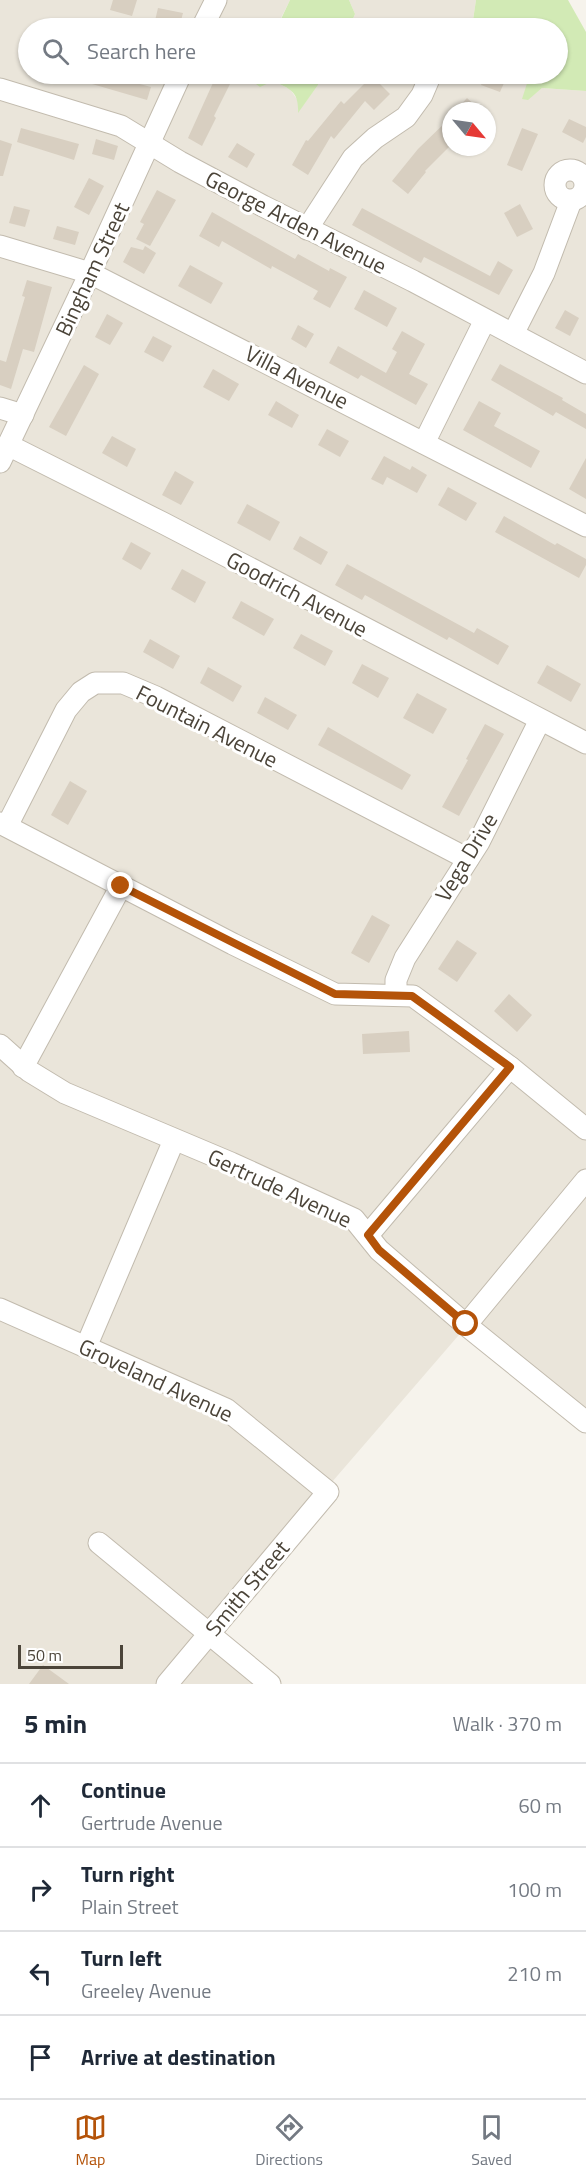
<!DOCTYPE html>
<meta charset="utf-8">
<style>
:root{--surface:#fff;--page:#f2f2f3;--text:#1f2937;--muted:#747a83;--line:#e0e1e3;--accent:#b45309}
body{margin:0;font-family:"Titillium Web",sans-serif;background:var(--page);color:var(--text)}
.compass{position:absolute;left:442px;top:102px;width:54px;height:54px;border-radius:50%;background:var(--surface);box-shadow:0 2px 4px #0004;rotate:119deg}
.scale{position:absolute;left:18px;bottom:15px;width:105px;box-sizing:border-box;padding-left:6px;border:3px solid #4b4439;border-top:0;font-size:16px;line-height:21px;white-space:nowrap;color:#4b4439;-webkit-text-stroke:4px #fff;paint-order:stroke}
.stop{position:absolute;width:18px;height:18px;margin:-14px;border:4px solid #b45309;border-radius:50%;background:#fff}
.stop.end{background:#b45309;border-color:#fff;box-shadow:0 2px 6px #0008}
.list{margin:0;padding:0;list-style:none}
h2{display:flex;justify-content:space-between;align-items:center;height:78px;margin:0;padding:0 24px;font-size:26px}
h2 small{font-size:20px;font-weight:400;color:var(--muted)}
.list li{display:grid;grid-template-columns:39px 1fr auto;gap:18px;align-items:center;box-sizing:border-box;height:84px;padding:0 24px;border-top:2px solid var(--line)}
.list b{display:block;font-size:22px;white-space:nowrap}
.list p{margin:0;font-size:20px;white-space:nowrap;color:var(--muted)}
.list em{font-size:20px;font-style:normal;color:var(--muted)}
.icon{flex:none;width:33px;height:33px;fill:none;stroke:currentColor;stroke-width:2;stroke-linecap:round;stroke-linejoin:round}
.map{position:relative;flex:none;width:586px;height:1684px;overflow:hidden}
.search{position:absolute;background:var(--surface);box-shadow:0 2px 4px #0004;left:18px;right:18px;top:18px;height:66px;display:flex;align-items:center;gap:15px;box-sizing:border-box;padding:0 21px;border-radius:33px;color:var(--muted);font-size:22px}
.sheet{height:414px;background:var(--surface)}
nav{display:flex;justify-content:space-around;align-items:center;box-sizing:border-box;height:84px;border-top:2px solid var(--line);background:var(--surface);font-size:16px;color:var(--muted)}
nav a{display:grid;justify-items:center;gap:3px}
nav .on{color:var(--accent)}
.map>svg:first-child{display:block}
.residential{fill:#eae5da;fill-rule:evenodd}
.green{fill:#d2eab5}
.building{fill:#d8cfc1}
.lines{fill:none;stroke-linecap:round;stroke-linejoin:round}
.minor-casing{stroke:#c2bbae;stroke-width:23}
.minor{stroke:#fff;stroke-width:21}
.route{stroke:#b45309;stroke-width:8}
.labels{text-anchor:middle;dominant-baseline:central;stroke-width:6;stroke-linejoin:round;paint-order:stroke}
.street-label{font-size:22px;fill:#4b4439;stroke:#fff}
</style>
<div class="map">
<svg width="586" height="1684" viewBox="0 0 586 1684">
<rect width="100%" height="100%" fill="#f6f3ec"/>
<g class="residential">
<path d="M0,0H290L281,18L278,28H28V74H255L252,81L267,83L273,81L290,89L298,101V112L318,85V74H530L523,99H528L542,88L586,91V1412L464,1329L200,1635L264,1684H0ZM451,111H487V147H451Z"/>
<path d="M349,0H476L472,26L490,28H349L355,14Z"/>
</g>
<g class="green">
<path d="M290,0H349L355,14L349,28H278L281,19Z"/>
<path d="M476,0H568L586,32V91L542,88L528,100L522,99L530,74H558V28L472,27Z"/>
<path d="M255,74H318V85L298,113C299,92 291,89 273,81L260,87L252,81Z"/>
</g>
<g class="building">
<path d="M113,0H137L132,16L110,10Z"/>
<path d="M158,8L183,13L179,28L154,25Z"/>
<path d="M68,74H102L151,87L147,100L68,77Z"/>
<path d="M217,74H235L214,116L216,118L202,146L188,138Z"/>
<path d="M486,74H508L500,92L481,85Z"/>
<path d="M372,76L390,94L374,110L365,101L334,139L331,136L308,175L292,165L306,140L308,141L341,101L344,104Z"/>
<path d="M467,98L481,111H455Z"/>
<path d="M451,117V145L425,171L426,172L408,194L392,181L418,149Z"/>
<path d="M569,119L586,127V137L583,143L562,132Z"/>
<path d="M21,128L79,144L74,160L17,142Z"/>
<path d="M522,128L538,134L522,171L507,165Z"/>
<path d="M96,139L118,146L114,160L92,154Z"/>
<path d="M0,140L12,144L3,176H0Z"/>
<path d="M237,143L255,154L247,168L228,157Z"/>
<path d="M89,178L104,186L89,215L74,207Z"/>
<path d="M157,190L176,200L150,246L136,239L144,224L140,222Z"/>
<path d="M520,204L533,229L517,237L504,213Z"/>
<path d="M14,206L30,210L25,227L9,223Z"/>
<path d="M362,208L490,276L498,261L513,270L499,295L424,257L421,263L352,225Z"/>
<path d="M212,212L295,259L298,254L329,271L330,268L347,277L330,308L313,299L318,291L272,266L271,269L222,241L219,247L199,236Z"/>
<path d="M57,226L79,232L75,245L53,239Z"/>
<path d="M145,246L156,253L144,274L123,262L131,247L143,250Z"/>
<path d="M190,265L223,283L211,304L178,286Z"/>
<path d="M27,280L52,287L34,352L23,349L11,389L0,385V360L6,362L25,297L22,296Z"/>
<path d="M364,290L397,308L387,327L354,309Z"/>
<path d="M565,310L579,318L570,336L555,328Z"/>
<path d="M107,314L123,323L110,345L95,337Z"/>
<path d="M298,325L314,334L306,348L291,339Z"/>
<path d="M402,331L425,344L409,374L428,384L416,405L361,375L358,379L329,363L338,346L386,373L397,352L392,349Z"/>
<path d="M153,336L172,346L163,362L144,352Z"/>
<path d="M500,364L563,398L562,400L586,414V429L556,412L553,416L491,380Z"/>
<path d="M84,365L99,374L66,436L49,427Z"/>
<path d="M213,369L239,384L229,401L203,387Z"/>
<path d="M276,401L299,415L292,428L268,415Z"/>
<path d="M479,401L501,413L494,426L540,451L531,468L463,430Z"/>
<path d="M327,429L349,441L340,457L318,445Z"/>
<path d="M112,436L136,449L127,467L102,453Z"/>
<path d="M384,456L410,470L412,466L427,475L417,493L387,477L383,485L371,479Z"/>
<path d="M586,458V499L569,489Z"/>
<path d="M175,471L194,482L181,505L162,495Z"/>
<path d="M448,487L477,503L466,521L438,505Z"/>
<path d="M247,504L280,522L270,541L237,523Z"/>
<path d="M504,516L555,545L557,543L586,559V565L579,578L495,532Z"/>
<path d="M300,536L328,552L321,565L293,549Z"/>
<path d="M131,542L151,553L141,570L122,559Z"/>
<path d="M347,564L474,633L477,628L509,646L498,665L449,637L447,640L365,595L362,600L335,585Z"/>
<path d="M182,569L206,582L195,603L171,589Z"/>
<path d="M241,601L274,619L264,636L232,618Z"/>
<path d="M301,634L333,651L325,666L293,648Z"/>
<path d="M150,639L180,656L173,669L143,652Z"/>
<path d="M362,664L389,678L378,698L352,683Z"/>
<path d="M547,665L581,684L571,702L537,683Z"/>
<path d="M208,667L242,686L233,702L200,683Z"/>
<path d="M417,693L447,709L433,734L403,718Z"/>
<path d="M265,697L297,715L288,730L257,713Z"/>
<path d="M485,724L504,734L459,816L442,807L468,760L466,759Z"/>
<path d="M328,727L411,775L402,790L318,745Z"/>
<path d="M70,781L87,791L68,825L51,815Z"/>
<path d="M372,915L390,925L369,963L351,953Z"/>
<path d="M457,940L477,953L457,982L438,969Z"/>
<path d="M509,994L532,1015L517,1032L494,1011Z"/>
<path d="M409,1031L410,1052L363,1054L362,1034Z"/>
<path d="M43,1665L69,1684H29Z"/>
</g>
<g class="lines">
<g class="minor-casing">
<g id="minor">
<path d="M202,28L216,0"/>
<path d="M0,89L121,126L180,162L263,206L413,281L586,373"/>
<circle cx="570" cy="185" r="15"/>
<path d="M307,229L353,158L375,138L406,117L422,95L431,74"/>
<path d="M0,246L90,273L586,526"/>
<path d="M513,334L544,273L571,201"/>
<path d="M0,408L23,415"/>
<path d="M424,443L485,320"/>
<path d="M8,445L163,523L586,743"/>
<path d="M0,462L90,273L181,74"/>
<path d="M0,823L233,944L335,994L413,996L510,1067L586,1129"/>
<path d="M7,826L66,710L81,692L95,683H123L156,697L468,859"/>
<path d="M396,994V980L405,958L479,842L540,720"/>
<path d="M0,1045L29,1071L65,1093L231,1163L354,1219L379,1250L466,1325L586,1422"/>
<path d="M23,1067L121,886"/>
<path d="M368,1235L510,1067"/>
<path d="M0,1309L226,1409L328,1492L167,1684"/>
<path d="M466,1325L586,1180"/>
<path d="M86,1347L174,1140"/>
<path d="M99,1543L270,1684"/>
</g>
</g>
<use href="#minor" class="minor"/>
</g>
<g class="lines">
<path class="route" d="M121,886L335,994L412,996L510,1067L368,1235L379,1250L466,1324"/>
</g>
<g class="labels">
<g class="street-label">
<text transform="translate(296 222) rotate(27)">George Arden Avenue</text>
<text transform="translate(92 269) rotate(-65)">Bingham Street</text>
<text transform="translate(297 377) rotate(27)">Villa Avenue</text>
<text transform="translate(297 594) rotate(28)">Goodrich Avenue</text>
<text transform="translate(207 726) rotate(27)">Fountain Avenue</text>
<text transform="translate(466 857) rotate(-59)">Vega Drive</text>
<text transform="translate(280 1188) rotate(25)">Gertrude Avenue</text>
<text transform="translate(156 1380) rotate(25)">Groveland Avenue</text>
<text transform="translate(247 1588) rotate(-50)">Smith Street</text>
</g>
</g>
</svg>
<svg class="compass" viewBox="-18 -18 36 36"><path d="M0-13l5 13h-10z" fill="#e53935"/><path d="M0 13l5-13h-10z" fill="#747a83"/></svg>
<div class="scale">50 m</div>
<div class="stop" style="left:466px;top:1324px"></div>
<div class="stop end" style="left:121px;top:886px"></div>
<div class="search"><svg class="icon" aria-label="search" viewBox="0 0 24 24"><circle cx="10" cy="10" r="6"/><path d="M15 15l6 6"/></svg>Search here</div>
</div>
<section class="sheet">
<h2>5 min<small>Walk · 370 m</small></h2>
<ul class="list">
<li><svg class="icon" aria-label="ahead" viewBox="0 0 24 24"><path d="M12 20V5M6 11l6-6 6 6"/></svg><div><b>Continue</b><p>Gertrude Avenue</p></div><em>60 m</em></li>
<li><svg class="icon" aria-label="right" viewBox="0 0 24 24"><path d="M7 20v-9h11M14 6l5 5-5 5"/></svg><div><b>Turn right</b><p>Plain Street</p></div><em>100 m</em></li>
<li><svg class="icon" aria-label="left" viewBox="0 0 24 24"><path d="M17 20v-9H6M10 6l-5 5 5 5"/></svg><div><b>Turn left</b><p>Greeley Avenue</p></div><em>210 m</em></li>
<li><svg class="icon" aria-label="arrive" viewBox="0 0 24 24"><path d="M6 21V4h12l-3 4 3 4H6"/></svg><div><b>Arrive at destination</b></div></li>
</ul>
</section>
<nav>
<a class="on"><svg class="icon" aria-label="map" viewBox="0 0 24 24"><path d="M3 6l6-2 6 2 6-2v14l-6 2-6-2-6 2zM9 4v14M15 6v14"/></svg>Map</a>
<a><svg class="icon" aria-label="directions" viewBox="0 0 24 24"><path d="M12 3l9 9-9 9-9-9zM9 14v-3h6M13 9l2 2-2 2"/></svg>Directions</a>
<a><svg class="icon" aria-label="saved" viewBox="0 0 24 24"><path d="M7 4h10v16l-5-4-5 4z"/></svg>Saved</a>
</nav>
